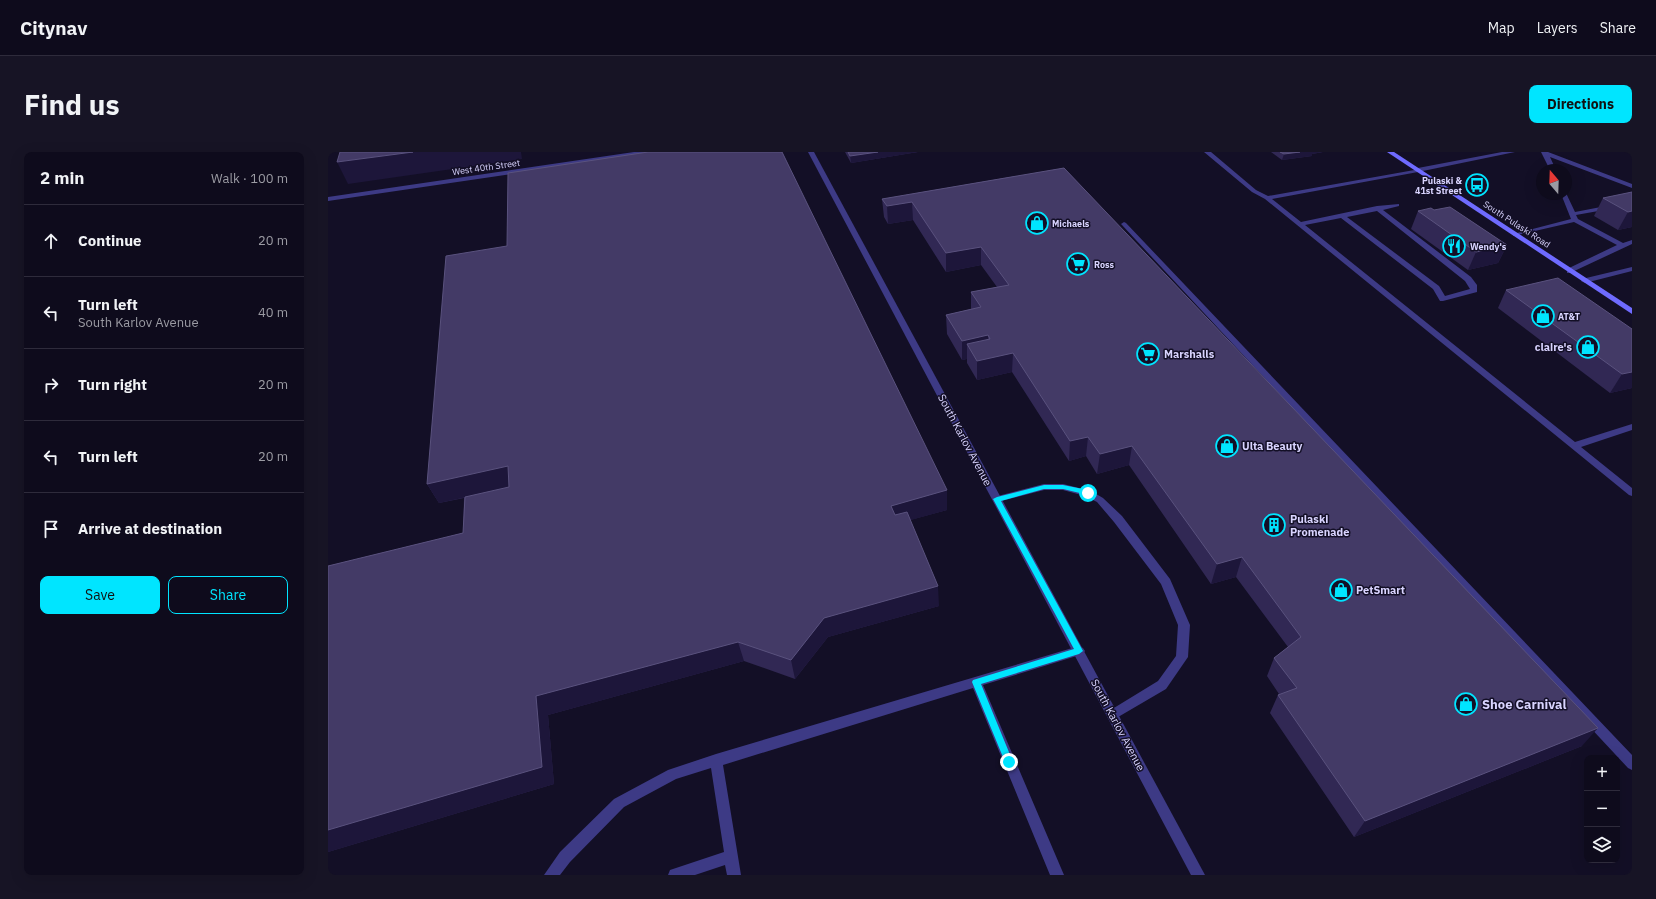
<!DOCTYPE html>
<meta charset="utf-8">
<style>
:root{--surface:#0e0b1c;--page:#171425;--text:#f1f3f6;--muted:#9b9ba3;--line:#2e2b3b;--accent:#00e5ff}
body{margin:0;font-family:"IBM Plex Sans",sans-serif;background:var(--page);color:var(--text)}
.controls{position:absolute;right:12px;bottom:12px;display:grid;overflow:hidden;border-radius:8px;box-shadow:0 4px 16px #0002}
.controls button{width:36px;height:36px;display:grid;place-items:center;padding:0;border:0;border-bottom:1px solid var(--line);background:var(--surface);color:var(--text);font:20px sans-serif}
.compass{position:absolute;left:1208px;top:12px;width:36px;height:36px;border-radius:50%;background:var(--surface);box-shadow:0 4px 16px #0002;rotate:341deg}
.stop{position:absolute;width:12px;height:12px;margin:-9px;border:3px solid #00e5ff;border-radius:50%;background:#fff}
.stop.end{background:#00e5ff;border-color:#fff;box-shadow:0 1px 4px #0008}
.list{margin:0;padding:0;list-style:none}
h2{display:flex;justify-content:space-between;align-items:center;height:52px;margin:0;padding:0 16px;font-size:17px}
h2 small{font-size:13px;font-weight:400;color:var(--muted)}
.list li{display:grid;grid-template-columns:26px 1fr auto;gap:12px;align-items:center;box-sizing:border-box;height:72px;padding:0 16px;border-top:1px solid var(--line)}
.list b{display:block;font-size:15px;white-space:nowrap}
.list p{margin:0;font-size:13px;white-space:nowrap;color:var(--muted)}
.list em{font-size:13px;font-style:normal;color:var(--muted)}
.actions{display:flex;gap:8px;padding:12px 16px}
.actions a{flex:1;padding:9px 0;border:1px solid var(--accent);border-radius:8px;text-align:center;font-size:14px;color:var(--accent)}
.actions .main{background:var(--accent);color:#111}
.icon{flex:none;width:22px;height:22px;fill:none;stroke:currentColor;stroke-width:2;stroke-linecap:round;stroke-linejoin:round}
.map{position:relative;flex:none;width:1304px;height:723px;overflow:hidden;border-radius:8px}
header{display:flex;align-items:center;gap:24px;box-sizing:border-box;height:56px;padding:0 20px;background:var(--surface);border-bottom:1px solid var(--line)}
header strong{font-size:19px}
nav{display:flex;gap:22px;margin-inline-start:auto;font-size:14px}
.intro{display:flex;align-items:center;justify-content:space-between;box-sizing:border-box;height:96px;padding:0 24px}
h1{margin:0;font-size:28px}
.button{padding:10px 18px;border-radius:8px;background:var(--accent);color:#111;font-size:14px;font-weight:700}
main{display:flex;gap:24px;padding:0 24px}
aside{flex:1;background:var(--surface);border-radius:8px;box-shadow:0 4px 16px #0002}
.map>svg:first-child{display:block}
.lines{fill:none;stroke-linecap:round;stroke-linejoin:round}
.lane{fill:#3d3a85;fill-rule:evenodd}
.street{fill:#3d3a85;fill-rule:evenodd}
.secondary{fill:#6f6bff;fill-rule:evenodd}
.wall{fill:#312854}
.shaded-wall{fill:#1d163a}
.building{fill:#433a66;stroke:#5a527e}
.route{fill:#00e5ff}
.labels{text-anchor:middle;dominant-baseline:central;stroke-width:3;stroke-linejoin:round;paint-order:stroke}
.far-street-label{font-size:9px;fill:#d9d4ff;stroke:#130f26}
.far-poi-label{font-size:9px;font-weight:bold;fill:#d9d4ff;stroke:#130f26;text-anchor:start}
.poi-label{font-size:11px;font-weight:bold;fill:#d9d4ff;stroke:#130f26;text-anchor:start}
.street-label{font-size:11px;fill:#d9d4ff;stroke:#130f26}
.near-poi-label{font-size:13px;font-weight:bold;fill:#d9d4ff;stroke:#130f26;text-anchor:start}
</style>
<header>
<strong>Citynav</strong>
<nav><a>Map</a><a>Layers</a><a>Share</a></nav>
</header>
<div class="intro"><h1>Find us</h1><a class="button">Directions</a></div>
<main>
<aside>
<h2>2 min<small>Walk · 100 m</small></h2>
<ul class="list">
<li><svg class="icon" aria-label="ahead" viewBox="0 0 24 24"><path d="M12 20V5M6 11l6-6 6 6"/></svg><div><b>Continue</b></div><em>20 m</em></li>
<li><svg class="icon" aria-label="left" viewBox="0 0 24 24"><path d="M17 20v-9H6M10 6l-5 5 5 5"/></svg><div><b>Turn left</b><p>South Karlov Avenue</p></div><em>40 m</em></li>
<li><svg class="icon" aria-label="right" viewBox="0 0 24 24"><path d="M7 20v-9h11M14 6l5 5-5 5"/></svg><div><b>Turn right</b></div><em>20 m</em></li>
<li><svg class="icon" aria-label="left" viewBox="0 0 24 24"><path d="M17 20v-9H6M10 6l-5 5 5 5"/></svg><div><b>Turn left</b></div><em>20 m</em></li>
<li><svg class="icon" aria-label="arrive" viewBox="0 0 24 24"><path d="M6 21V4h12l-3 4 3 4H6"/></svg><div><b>Arrive at destination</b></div></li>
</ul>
<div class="actions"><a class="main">Save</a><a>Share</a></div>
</aside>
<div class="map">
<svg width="1304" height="723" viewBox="0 0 1304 723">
<rect width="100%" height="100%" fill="#130f26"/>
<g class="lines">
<g class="lane">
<path d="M876,0H883L928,38L940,44L1092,17L1093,18L1090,20L944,47L973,70L1049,54L1071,52V54L1055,58L1143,125L1149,133V140L1115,149H1112L1105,137L1013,66L977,73L1247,290L1304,272V278L1253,295L1304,336V344L1301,343L937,47L924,40ZM1049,59L1137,129L1142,137L1117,144L1111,134L1019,65Z"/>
<path d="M1213,0H1220L1304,32V36L1222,5L1228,18H1222Z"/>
<path d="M1238,41L1247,60L1304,49V53L1248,63L1250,67L1295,91L1304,88V92L1242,121H1239V117L1289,93L1246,70L1185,84V82L1243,67L1233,42H1238Z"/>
<path d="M796,70L798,71L1304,603V618L1300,616L794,73L793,72Z"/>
<path d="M1304,115V119L1257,131L1253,129L1254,127Z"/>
<path d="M716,332H735L763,339L775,346L794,364L842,427L862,473L860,505L838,537L785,568L781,567L779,563L781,559L830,529L848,504L850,473L833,432L786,370L769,350L757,344L735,338H716L669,350L664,347L666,345Z"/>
<path d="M751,494L755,496L757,499L755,502L655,533L736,723H722L645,536L395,613L413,723H399L397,713L367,723H340L342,718L396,700L383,616L348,627L296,655L242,710L232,723H216L232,700L286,647L340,618L388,602Z"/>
</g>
<g class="street">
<path d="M306,0H322L319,2L0,49V45Z"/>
<path d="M480,0H486L877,723H863Z"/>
<path d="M1174,0H1187L1090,20L1087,18L1090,16Z"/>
</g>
<path class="secondary" d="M1059,0H1066L1304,156V162Z"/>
</g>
<g class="wall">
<path d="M517,0H590L523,11Z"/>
<path d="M943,0H995L984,2V4L954,8Z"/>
<path d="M736,16L1254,594L1026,685L942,561L950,543L951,542L939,524L946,506L960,495L908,425L883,432L801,313L769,322L758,304L741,309L684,220L649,228L639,211V207L634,208L619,182L618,163L643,157V140L669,135L653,113L618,120L585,68L560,72L556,65L554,47Z"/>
<path d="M1304,40V75L1290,78L1266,64L1275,46Z"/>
<path d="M1106,58L1179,93L1170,111L1140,118L1083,77L1090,59Z"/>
<path d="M1178,138L1304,177V236L1282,241L1170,156Z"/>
<path d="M99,332L619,338V358L582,368L611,454L500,485L467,527L416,509L220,563L226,632L0,700V414L135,381L136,346L111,351Z"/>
</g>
<g class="shaded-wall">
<path d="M85,0H193L194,7L20,32L9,10Z"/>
<path d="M550,0H590L523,11L522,4Z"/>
<path d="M972,0H995L984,2V4L954,8L956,2Z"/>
<path d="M584,50L585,68L560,72L559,54Z"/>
<path d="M1304,59V75L1290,78L1300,60Z"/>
<path d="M1179,93L1170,111L1140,118L1148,100Z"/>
<path d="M653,95V113L618,120V101Z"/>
<path d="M660,183V202L639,192V207L634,208V189Z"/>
<path d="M685,201L684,220L649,228V209Z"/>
<path d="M1304,220V236L1282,241L1294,222Z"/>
<path d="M760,285L758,304L741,309L742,289Z"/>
<path d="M804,294L801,313L769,322L772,302Z"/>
<path d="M180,314L190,334L111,351L99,332Z"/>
<path d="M619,338V358L565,373L563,354Z"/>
<path d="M914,405L908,425L883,432L889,412Z"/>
<path d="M610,434L611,454L500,485L467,527L463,508L496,466Z"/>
<path d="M410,490L416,509L220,563L226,632L0,700V678L208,544Z"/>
<path d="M1270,576L1254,594L1026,685L1037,669Z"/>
</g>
<g class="building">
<path d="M12,0H85L9,10Z"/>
<path d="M320,0H454L619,338L563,354L567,363L579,360L610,434L496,466L463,508L410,490L208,544L214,615L0,678V414L135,381L137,345L181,335L180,314L99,332L118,104L179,94L180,21Z"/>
<path d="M520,0H550L522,4Z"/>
<path d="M952,0H972L956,2Z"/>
<path d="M736,16L1270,576L1037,669L950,543L969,536L946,506L973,485L914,405L889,412L804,294L772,302L760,285L742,289L685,201L649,209L639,192L662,187L660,183L634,189L618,163L653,155L643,140L681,133L653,95L618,101L584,50L559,54L554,47Z"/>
<path d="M1304,40V59L1300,60L1275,46Z"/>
<path d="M1122,55L1179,93L1148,100L1090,59L1103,56L1106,58Z"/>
<path d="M1230,126L1304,177V220L1294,222L1178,138Z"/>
</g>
<path class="route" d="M716,333H735L760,338L763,341L760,343L735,337H716L673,349L755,499L751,502L653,532L685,610L681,613L677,610L644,530L645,528L746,497L665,347L669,345Z"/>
<defs>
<g id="bus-ring" transform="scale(1.15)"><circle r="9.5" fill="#130f26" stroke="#00e5ff" stroke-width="1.5"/><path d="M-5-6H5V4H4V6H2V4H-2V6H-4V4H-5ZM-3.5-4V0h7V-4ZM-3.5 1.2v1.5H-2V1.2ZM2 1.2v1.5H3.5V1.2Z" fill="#00e5ff"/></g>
<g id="shop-ring" transform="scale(1.15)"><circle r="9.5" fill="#130f26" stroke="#00e5ff" stroke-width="1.5"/><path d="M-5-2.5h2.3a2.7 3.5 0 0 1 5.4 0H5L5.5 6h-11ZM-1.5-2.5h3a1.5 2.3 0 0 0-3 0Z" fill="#00e5ff"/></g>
<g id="restaurant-ring" transform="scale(1.15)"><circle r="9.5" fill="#130f26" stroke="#00e5ff" stroke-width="1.5"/><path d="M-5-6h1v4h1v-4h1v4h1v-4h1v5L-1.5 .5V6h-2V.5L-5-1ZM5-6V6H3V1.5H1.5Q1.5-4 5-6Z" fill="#00e5ff"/></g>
<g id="supermarket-ring" transform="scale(1.15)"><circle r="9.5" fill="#130f26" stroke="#00e5ff" stroke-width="1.5"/><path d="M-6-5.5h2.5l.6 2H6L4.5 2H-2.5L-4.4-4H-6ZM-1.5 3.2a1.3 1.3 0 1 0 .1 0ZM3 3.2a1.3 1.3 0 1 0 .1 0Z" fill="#00e5ff"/></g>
<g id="building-ring" transform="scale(1.15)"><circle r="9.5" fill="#130f26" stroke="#00e5ff" stroke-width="1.5"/><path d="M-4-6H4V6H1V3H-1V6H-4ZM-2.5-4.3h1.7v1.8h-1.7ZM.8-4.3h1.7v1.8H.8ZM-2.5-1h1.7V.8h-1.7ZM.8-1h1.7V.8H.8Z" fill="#00e5ff"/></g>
</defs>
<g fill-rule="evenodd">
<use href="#bus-ring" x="1149" y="33"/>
<use href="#shop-ring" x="709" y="71"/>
<use href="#restaurant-ring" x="1126" y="94"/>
<use href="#supermarket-ring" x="750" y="112"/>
<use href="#shop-ring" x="1215" y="164"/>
<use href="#shop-ring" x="1260" y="195"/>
<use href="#supermarket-ring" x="820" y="202"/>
<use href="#shop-ring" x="899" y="294"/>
<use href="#building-ring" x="946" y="373"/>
<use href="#shop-ring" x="1013" y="438"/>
<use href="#shop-ring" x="1138" y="552"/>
</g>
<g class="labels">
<g class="far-street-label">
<text transform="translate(158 15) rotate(-8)">West 40th Street</text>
<text transform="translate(1189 72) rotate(33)">South Pulaski Road</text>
</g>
<g class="far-poi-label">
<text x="1134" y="28" text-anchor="end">Pulaski &amp;<tspan x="1134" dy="10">41st Street</tspan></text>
<text x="724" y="71">Michaels</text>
<text x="1142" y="94">Wendy's</text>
<text x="766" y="112">Ross</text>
<text x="1230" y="164">AT&amp;T</text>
</g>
<g class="poi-label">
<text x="1244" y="195" text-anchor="end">claire's</text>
<text x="836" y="202">Marshalls</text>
<text x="914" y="294">Ulta Beauty</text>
<text x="962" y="367">Pulaski<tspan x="962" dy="13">Promenade</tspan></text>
<text x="1028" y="438">PetSmart</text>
</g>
<g class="street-label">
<text transform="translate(637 288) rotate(62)">South Karlov Avenue</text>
<text transform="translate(790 573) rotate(62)">South Karlov Avenue</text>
</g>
<g class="near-poi-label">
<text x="1154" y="552">Shoe Carnival</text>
</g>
</g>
</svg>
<div class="controls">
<button>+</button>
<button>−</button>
<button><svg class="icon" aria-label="layers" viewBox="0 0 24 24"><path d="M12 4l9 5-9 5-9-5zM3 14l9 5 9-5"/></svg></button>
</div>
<svg class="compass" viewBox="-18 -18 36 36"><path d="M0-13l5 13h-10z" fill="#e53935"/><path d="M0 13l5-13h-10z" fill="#9b9ba3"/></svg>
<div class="stop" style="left:760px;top:341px"></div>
<div class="stop end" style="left:681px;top:610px"></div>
</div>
</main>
